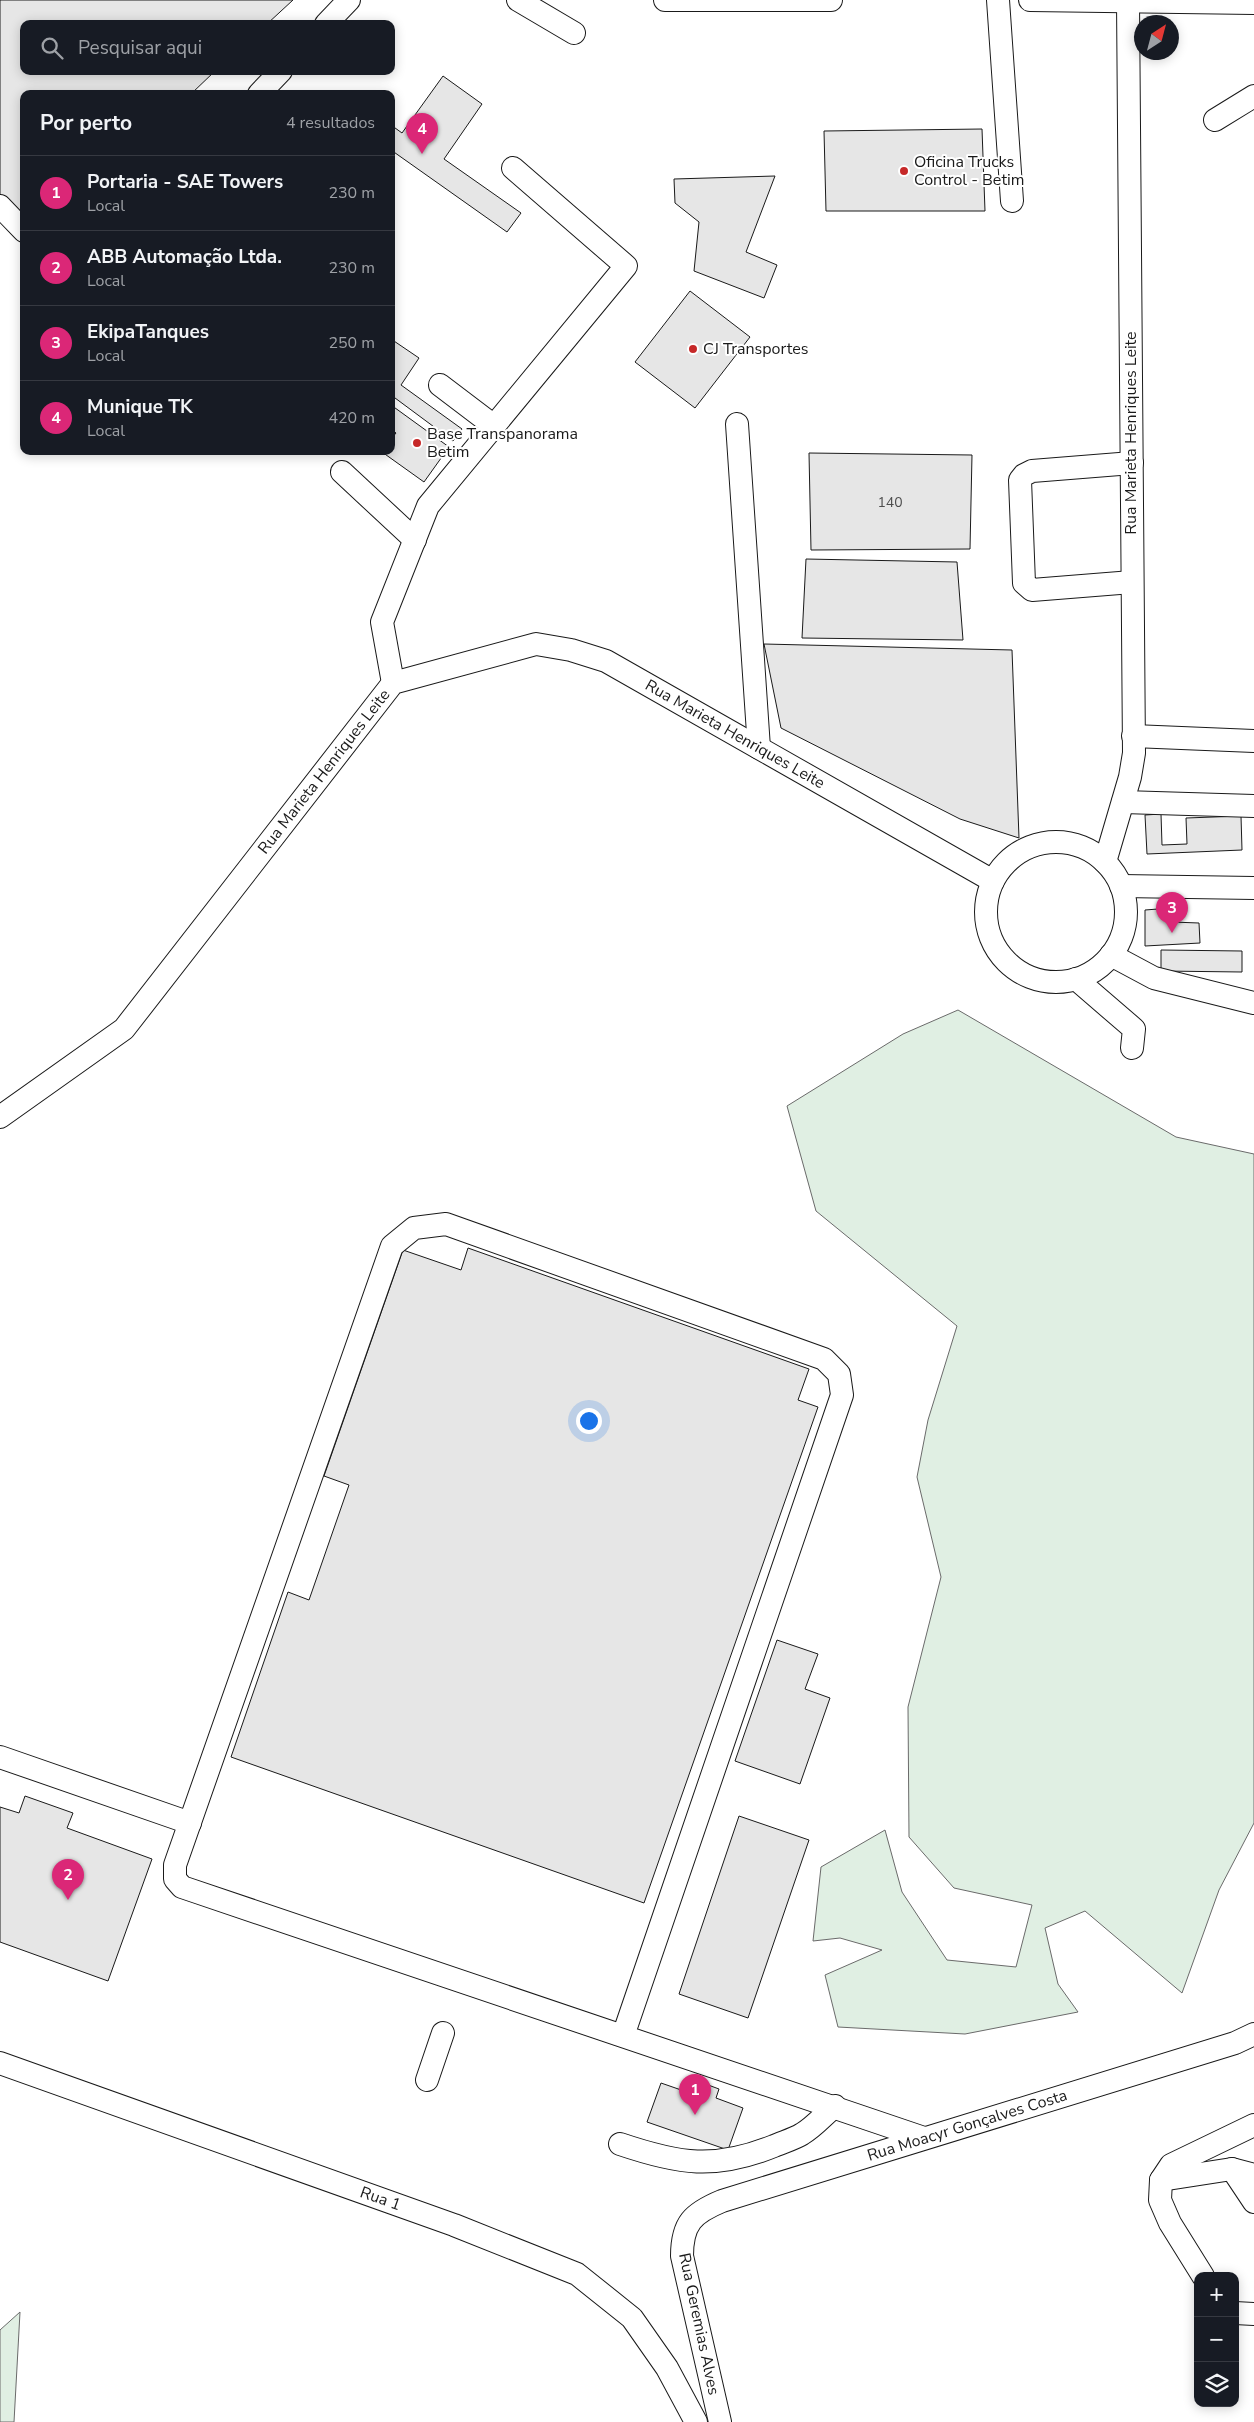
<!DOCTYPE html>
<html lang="pt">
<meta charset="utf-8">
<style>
:root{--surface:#171b24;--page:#20242c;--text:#f1f3f6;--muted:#9ea1a6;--line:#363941;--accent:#db2777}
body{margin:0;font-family:"Nunito Sans",sans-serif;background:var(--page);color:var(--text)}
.controls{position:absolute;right:15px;bottom:15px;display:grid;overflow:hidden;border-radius:10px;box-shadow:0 2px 12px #0003}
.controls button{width:45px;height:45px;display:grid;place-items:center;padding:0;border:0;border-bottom:1px solid var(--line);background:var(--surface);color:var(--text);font:25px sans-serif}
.compass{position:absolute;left:1134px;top:15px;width:45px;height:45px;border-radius:50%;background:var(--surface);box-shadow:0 2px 12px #0003;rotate:36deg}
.you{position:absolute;left:588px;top:1420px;width:18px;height:18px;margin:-12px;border:4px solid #fff;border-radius:50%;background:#1a73e8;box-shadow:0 0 0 8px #1a73e833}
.badge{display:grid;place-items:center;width:32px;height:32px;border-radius:50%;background:var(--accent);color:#fff;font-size:16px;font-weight:700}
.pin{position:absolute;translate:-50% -41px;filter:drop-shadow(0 1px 2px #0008)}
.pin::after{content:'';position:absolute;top:26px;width:18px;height:15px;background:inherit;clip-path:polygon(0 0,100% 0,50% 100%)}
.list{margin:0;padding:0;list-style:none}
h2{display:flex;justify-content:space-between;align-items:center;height:65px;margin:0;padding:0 20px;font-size:21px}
h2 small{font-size:16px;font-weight:400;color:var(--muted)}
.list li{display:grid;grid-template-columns:32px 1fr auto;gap:15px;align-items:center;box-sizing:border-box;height:75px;padding:0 20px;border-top:1px solid var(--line)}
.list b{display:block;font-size:19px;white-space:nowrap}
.list p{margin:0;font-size:16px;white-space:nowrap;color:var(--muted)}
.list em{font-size:16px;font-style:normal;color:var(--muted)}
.icon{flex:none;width:28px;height:28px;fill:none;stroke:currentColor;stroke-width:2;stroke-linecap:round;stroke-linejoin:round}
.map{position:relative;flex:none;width:1254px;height:2422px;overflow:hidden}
.search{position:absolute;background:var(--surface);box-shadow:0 2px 12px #0003;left:20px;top:20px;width:375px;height:55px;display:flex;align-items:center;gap:12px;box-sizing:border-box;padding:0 18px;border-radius:10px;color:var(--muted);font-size:19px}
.panel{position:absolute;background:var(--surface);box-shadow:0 2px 12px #0003;left:20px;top:90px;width:375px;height:365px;border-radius:10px}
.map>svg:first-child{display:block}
.green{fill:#e0efe3;stroke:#6a6a6a}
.building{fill:#e6e6e6;stroke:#1a1a1a}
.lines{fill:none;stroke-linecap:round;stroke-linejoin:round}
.minor-casing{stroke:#1a1a1a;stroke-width:24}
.minor{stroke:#fff;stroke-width:22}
.poi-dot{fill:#c62828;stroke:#fff;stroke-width:2}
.labels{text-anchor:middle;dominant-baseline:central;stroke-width:4;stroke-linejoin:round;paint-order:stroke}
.number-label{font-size:14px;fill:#4d4d4d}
.poi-label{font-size:16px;fill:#1a1a1a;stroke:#fff;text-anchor:start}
.street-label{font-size:16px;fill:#1a1a1a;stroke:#fff}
</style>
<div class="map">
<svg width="1254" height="2422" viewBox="0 0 1254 2422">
<rect width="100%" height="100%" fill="#fff"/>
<g class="green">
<path d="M958,1010L1176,1137L1254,1154V1823L1219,1890L1182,1993L1085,1911L1045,1928L1058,1984L1078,2012L965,2034L838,2027L825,1975L882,1950L840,1938L813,1941L821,1867L885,1830L902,1892L947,1960L1016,1967L1032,1905L954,1888L909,1837L908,1707L941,1577L917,1477L928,1420L957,1326L816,1211L787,1106L903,1034Z"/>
<path d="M20,2312L14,2422H0V2330Z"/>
</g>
<g class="building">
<path d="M0,0H293L267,24H24V71H215L191,94H24V220L0,194Z"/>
<path d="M443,76L482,104L444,159L521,213L507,232L391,150V125L402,133Z"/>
<path d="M982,129L985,211H826L824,131Z"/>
<path d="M775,176L746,252L777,265L764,298L694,271L699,222L675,203L674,179Z"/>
<path d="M690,291L750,337L695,408L635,362Z"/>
<path d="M391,339L419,358L401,385L462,429L453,441L391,395Z"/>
<path d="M391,405L449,447L424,482L382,452L391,451V439L396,433L391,429Z"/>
<path d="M809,453L972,455L970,549L811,550Z"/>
<path d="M806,559L957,562L963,640L802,638Z"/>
<path d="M764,644L1012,650L1019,838L960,819L781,728Z"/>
<path d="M1161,814L1162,845L1187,844L1186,818L1241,816L1242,850L1147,854L1145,815Z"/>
<path d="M1171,908L1172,922L1199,923L1200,943L1145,946V910Z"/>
<path d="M1161,950L1242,951V972L1161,971Z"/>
<path d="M468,1248L809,1369L798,1400L818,1407L644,1903L231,1757L288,1592L309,1600L349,1485L324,1476L403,1250L461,1270Z"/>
<path d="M777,1640L818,1654L805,1689L830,1698L800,1784L735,1761Z"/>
<path d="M25,1796L73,1813L67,1828L152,1859L108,1981L0,1942V1807L19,1813Z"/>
<path d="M739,1816L809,1840L748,2018L679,1994Z"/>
<path d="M692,2079L719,2089L716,2098L743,2108L728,2150L647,2122L661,2083L687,2092Z"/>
</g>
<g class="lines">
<g class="minor-casing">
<g id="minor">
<path d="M518,0L574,33"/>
<path d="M665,0H831"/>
<path d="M998,0L1012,201"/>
<path d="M1030,0L1254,3"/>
<path d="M326,24L349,0"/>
<path d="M259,94L281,71"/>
<path d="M1215,120L1254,96"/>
<path d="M0,206L24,231"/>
<path d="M440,385L494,426"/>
<path d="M737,424L759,748"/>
<path d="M1132,463L1032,471L1024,475L1020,480L1024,583L1032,590L1132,582"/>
<path d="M342,472L415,540"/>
<path d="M393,683L382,622L428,506L626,266L513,168"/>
<path d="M1133,736L1254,741"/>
<path d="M1123,802L1254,806"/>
<circle cx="1056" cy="912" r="70"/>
<path d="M1105,862L1130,777L1134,753L1128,1"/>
<path d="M1121,886L1254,888"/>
<path d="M1111,955L1154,978L1254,1003"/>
<path d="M1076,979L1134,1029L1132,1048"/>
<path id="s1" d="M0,1117L124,1029L393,683L536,644L571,650L606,661L993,881"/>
<path d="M0,1757L190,1823"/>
<path d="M623,2036L842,1395L839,1374L824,1359L446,1224L414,1228L392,1246L175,1865V1879L182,1887L924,2138"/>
<path id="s2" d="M0,2063L454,2225L577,2274L632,2318L667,2368L696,2422"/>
<path d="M427,2080L443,2033"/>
<path d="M620,2144C679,2164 715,2170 774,2146C783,2142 794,2139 802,2134C814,2127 824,2115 835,2106"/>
<path d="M1232,2169L1254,2202"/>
<path d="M1161,2180L1232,2169L1254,2175"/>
<path d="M1203,2276L1170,2223L1160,2200L1161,2180L1171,2165L1254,2125"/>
<path d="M1235,2313L1254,2314"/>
<path id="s3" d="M720,2422L682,2256C682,2223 693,2213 722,2201L1235,2043L1254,2034"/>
</g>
</g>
<use href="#minor" class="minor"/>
</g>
<g class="poi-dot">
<circle cx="904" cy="171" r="5"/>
<circle cx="693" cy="349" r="5"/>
<circle cx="417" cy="443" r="5"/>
</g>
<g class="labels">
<g class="number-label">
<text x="890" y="502">140</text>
</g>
<g class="poi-label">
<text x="914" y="162">Oficina Trucks<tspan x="914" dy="18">Control - Betim</tspan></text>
<text x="703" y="349">CJ Transportes</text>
<text x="427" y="434">Base Transpanorama<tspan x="427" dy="18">Betim</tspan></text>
</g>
<g class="street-label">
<text transform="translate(1131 433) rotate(-90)">Rua Marieta Henriques Leite</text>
<text stroke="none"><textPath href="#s1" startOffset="959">Rua Marieta Henriques Leite</textPath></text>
<text stroke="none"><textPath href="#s1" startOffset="478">Rua Marieta Henriques Leite</textPath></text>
<text stroke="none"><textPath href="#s3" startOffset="501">Rua Moacyr Gonçalves Costa</textPath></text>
<text stroke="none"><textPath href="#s2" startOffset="404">Rua 1</textPath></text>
<text transform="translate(699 2324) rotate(78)">Rua Geremias Alves</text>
</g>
</g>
</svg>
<div class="controls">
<button>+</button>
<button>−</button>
<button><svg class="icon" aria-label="layers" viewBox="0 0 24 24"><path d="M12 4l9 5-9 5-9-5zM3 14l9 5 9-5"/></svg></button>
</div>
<svg class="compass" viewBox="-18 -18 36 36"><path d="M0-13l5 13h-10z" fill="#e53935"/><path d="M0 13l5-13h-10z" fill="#9ea1a6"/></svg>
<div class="you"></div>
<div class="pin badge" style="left:695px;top:2115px">1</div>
<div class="pin badge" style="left:68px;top:1900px">2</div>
<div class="pin badge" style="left:1172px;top:933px">3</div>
<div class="pin badge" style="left:422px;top:154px">4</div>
<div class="search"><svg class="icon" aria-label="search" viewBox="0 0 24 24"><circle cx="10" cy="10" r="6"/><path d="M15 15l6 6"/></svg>Pesquisar aqui</div>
<section class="panel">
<h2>Por perto<small>4 resultados</small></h2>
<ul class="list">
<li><span class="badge">1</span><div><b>Portaria - SAE Towers</b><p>Local</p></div><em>230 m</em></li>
<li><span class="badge">2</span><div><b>ABB Automação Ltda.</b><p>Local</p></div><em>230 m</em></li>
<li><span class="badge">3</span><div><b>EkipaTanques</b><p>Local</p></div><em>250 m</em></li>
<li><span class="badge">4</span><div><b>Munique TK</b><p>Local</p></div><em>420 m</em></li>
</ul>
</section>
</div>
